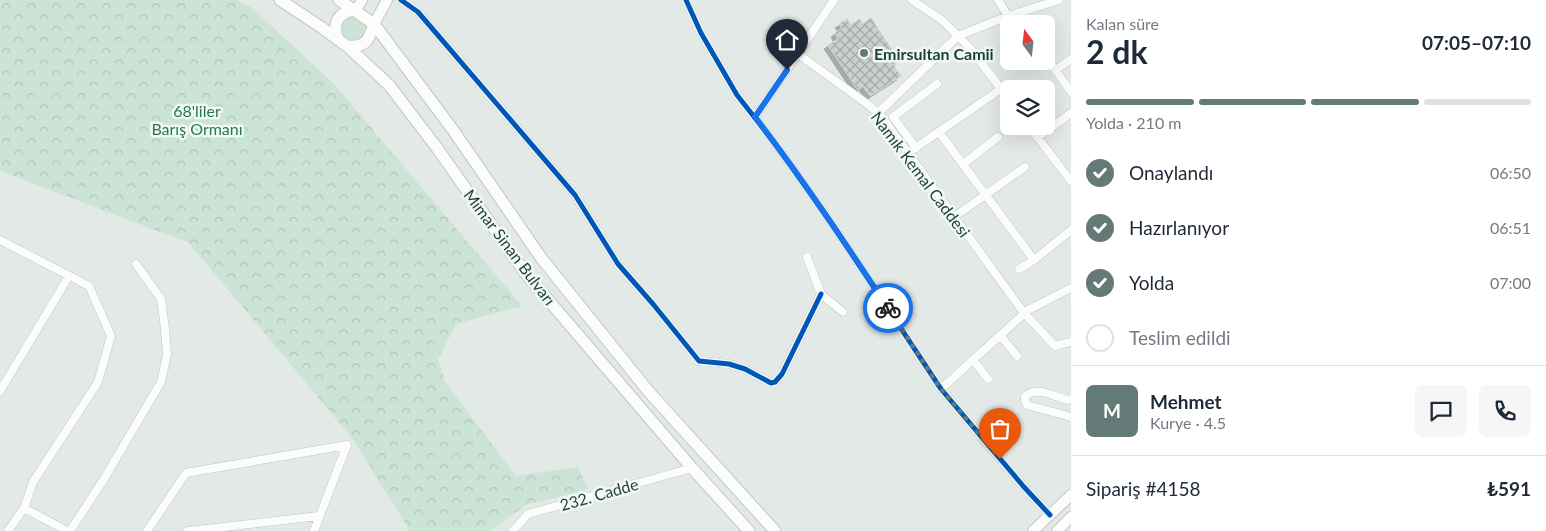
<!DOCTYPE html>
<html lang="tr">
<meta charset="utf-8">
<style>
:root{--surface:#fff;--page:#f6f6f7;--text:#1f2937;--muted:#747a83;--line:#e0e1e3;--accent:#647a76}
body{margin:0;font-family:Lato,sans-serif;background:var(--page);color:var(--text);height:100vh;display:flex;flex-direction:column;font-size:19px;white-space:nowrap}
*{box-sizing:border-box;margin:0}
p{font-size:16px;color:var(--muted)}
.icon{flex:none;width:28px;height:28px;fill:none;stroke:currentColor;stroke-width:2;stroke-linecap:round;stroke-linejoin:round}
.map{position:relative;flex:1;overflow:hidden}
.sheet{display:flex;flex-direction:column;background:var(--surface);width:475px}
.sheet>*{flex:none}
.needle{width:32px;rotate:345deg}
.controls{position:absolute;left:1000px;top:15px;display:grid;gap:10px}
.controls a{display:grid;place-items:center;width:55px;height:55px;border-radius:8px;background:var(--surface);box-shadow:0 5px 20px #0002;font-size:25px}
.pin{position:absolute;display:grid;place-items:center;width:42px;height:42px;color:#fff;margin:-51px -21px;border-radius:50% 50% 50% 0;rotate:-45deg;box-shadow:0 0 5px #0007}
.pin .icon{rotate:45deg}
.courier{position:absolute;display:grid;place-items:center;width:50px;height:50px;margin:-25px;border:4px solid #1a73e8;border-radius:50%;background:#fff;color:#222;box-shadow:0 1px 6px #0007}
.overview em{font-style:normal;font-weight:700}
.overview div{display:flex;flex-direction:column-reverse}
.overview{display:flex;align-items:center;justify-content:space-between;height:85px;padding:0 15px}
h1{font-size:32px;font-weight:700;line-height:38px}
.bar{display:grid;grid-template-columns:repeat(4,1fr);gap:8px 5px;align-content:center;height:60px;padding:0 15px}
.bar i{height:6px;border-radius:4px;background:var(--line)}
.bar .active{background:var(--accent)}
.bar p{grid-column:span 4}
.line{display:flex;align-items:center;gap:12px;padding:0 15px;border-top:1px solid var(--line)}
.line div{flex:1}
.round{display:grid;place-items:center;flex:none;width:52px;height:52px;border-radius:8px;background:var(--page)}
ol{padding:0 15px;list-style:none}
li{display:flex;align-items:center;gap:15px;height:55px}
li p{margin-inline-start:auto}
li .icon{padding:5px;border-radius:50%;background:var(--accent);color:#fff;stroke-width:4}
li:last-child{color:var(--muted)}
li i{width:28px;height:28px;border:2px solid var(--line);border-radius:50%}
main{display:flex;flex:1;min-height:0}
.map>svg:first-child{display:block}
.green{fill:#cbe4d5}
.park{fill:url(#park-crowns)}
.building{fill:url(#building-cross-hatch);stroke:#cbd2d0;filter:url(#shadow)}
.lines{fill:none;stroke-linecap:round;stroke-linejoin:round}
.minor-casing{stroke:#c0c6c4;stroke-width:9}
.tertiary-casing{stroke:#c0c6c4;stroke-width:12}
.secondary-casing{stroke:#bfc7c5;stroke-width:13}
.minor{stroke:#fbfcfb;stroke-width:8}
.tertiary{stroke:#fbfcfb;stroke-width:10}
.secondary{stroke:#fbfcfb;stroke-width:11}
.cycleway-casing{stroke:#f1f9f6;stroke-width:8}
.cycleway{stroke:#0057b8;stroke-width:5}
.done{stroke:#647a76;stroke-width:5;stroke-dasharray:0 9}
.route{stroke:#1a73e8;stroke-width:6}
.poi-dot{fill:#647a76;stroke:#f1f9f6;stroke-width:2}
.labels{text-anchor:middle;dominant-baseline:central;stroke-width:5;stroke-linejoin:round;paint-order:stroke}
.poi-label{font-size:16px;font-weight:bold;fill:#1f3e39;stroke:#f1f9f6;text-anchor:start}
.park-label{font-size:16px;fill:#27784f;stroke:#f1f9f6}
.street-label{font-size:16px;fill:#1f3e39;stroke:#f1f9f6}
</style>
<main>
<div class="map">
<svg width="1071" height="531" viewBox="0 0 1071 531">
<defs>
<pattern id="park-crowns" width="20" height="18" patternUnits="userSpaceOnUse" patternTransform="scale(1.25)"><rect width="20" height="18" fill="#cbe4d5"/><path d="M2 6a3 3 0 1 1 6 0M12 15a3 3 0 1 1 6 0" fill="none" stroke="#aec5b8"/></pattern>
<pattern id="building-cross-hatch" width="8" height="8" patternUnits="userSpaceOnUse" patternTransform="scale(1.25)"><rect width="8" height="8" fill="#cad0ce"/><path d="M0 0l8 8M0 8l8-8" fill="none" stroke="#a3aaa8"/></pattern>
<filter id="shadow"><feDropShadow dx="-4" dy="4" stdDeviation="0" flood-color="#0004"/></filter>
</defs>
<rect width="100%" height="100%" fill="#e3e9e7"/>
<path class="green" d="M342 29a12 12 0 1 1 24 0a12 12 0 1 1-24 0Z"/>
<path class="park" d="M0 0H237L251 7 334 84 522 306 456 324 438 359 445 382 516 476 578 467 588 489 526 505 490 531H410L353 439 189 243 0 171Z"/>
<path class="building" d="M871 18 899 61 893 65 901 76 870 96 863 86 858 90 828 45 838 39 835 33 842 28 839 24 847 19 851 25 859 19 863 24Z"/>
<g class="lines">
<g class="minor-casing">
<path id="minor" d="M401 0 418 12 575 195 618 264 653 304 699 361 729 364 745 369 771 383 775 382 782 374 821 294
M686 0 701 33 737 95 780 150 834 227 941 389 1024 487 1050 515
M912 0 943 21 970 48 1009 99
M998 0 1008 16
M1015 14 1022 24
M798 54 870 106 882 117 1024 313 1055 346 1071 342
M1046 57 1071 92
M1056 70 1071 59
M878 113 958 36 1008 16 1059 0
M755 117 834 0
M1029 126 1071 181
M939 132 1034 260
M1038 137 1071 113
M916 148 893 117 937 84
M908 153 1001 89
M963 164 998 137
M954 217 1025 167
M0 240 89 286 111 336 98 382 33 482 24 508 8 531
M807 257 821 294 843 312
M1019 269 1034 260 1071 230
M1000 335 1017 356
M973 360 988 379
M941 389 1028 310 1071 288
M0 391 69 276
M1071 399 1067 400C1054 396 1037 386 1025 396V400L1027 405 1071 417
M24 508 67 531
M70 531 104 479 161 382 167 355 165 329 161 299 136 264
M147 531 186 473 347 445 314 531
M188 531 319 516
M513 531 528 514 692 468"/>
</g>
<g class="tertiary-casing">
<path id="tertiary" d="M356 10 362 0
M374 24 387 0
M1033 531 1071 495
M1057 531 1071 517"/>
</g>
<g class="secondary-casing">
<path id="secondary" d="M280 0 321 27 347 46 389 85 437 148 526 274 692 468 749 531
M339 0 374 24 453 130 542 259 649 392 775 531
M338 40C332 24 337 12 356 10
M347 46C366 48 369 40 374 24"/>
</g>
<use href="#minor" class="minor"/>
<use href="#tertiary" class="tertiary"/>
<use href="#secondary" class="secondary"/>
<g class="cycleway-casing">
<path id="cycleway" d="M401 0 418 12 575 195 618 264 653 304 699 361 729 364 745 369 771 383 775 382 782 374 821 294
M686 0 701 33 737 95 780 150 834 227 941 389 1024 487 1050 515"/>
</g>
<use href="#cycleway" class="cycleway"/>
</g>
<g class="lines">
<path class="done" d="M888 308 941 389 1000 459"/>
<path class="route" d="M787 70 755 117C802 178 845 243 888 308"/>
</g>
<circle class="poi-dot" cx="864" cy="53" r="5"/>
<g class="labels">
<g class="poi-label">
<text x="874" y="53">Emirsultan Camii</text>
</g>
<g class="park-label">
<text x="197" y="110">68'liler<tspan x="197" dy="18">Barış Ormanı</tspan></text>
</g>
<g class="street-label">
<text transform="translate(921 174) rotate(53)">Namık Kemal Caddesi</text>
<text transform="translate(510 247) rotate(53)">Mimar Sinan Bulvarı</text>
<text transform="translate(599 494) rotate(-16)">232. Cadde</text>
</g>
</g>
</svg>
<div class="controls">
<a><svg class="needle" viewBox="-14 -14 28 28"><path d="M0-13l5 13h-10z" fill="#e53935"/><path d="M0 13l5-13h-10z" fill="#747a83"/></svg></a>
<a><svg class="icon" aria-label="layers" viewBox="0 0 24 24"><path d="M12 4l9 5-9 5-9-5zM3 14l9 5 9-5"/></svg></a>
</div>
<div class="pin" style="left:1000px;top:459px;background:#ea580c"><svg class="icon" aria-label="bag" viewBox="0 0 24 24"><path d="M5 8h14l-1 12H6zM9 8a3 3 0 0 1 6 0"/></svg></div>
<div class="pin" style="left:787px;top:70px;background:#1f2937"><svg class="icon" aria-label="home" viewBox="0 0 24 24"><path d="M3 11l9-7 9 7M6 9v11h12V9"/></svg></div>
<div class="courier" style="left:888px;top:308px"><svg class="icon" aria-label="bike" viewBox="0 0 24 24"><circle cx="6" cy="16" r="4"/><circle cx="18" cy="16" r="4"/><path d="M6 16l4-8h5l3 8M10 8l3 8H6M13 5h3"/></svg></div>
</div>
<section class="sheet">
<div class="overview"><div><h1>2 dk</h1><p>Kalan süre</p></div><em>07:05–07:10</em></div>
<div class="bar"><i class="active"></i><i class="active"></i><i class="active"></i><i></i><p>Yolda · 210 m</p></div>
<ol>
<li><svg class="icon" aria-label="check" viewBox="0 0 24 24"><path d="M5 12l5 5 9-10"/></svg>Onaylandı<p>06:50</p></li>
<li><svg class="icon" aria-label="check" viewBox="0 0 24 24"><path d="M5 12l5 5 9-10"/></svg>Hazırlanıyor<p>06:51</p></li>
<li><svg class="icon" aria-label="check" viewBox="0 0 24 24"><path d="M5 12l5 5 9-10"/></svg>Yolda<p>07:00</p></li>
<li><i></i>Teslim edildi</li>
</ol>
<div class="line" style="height:90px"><b class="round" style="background:var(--accent);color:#fff">M</b><div><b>Mehmet</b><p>Kurye · 4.5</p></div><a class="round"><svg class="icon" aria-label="chat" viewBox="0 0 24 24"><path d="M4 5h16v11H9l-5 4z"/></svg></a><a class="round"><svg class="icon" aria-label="phone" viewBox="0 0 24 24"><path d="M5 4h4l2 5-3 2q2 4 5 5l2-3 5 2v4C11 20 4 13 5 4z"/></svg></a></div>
<div class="line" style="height:65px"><div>Sipariş #4158</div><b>₺591</b></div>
</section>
</main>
